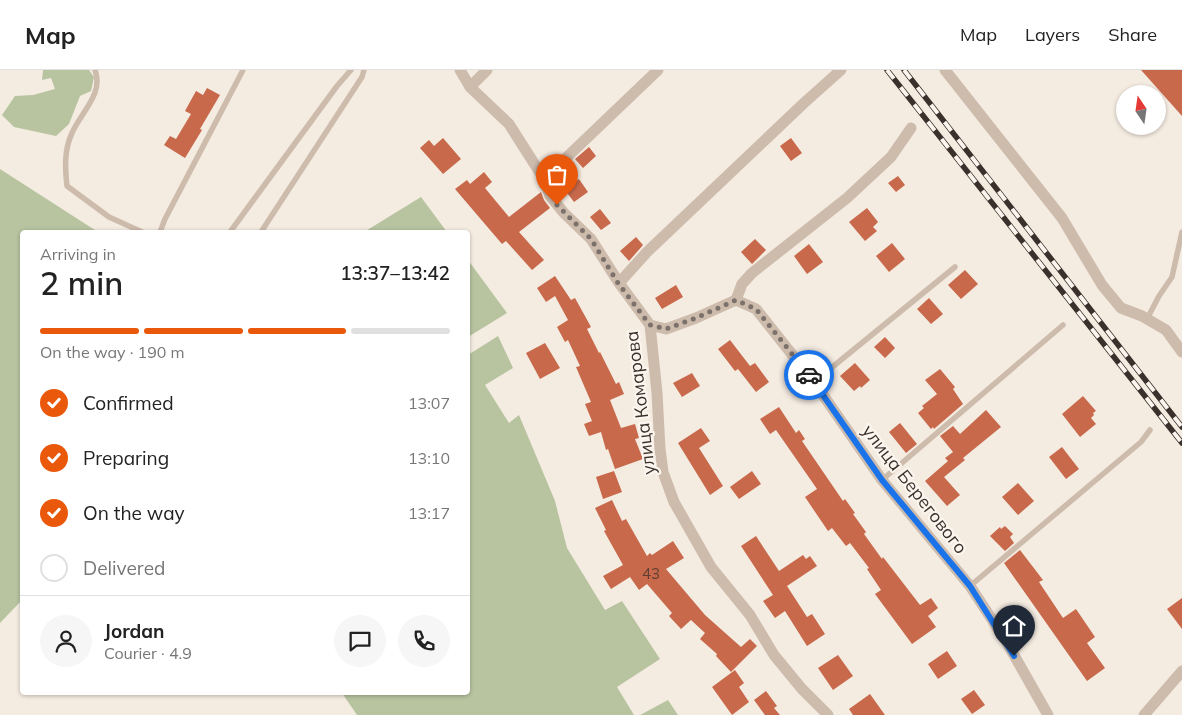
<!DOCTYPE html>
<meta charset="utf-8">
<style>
:root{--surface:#fff;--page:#f6f6f6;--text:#222;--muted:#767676;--line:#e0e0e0;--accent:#ea580c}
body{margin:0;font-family:Mulish,sans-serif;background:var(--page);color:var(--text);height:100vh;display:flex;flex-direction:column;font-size:19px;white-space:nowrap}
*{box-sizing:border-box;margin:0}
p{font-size:16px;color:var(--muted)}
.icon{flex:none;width:28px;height:28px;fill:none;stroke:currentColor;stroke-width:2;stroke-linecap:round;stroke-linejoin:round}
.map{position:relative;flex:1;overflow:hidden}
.sheet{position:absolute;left:20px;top:160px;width:450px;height:465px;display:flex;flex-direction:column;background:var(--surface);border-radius:5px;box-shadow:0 1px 4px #0004}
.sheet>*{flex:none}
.needle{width:32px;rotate:347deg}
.tools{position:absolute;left:1116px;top:15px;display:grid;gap:10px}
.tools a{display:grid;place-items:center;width:50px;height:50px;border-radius:50%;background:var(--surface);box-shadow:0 1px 4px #0004;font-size:25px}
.pin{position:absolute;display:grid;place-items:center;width:42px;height:42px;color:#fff;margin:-51px -21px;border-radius:50% 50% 50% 0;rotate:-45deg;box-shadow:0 0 5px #0007}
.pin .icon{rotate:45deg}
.courier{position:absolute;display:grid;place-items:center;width:50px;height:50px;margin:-25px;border:4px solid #1a73e8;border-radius:50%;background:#fff;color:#222;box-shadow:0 1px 6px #0007}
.overview em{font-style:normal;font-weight:600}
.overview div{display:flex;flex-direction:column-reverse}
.overview{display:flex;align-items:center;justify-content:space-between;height:85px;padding:0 20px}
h1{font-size:32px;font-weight:600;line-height:38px}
.bar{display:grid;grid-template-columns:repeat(4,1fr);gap:8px 5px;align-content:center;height:60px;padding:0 20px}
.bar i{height:6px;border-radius:4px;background:var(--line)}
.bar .current{background:var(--accent)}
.bar p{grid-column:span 4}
.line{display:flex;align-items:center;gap:12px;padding:0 20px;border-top:1px solid var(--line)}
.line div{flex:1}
.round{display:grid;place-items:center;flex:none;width:52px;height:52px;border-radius:26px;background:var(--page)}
ol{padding:0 20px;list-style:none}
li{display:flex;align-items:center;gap:15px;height:55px}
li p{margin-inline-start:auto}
li .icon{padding:5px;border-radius:50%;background:var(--accent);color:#fff;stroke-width:4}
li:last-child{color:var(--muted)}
li i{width:28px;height:28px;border:2px solid var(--line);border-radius:50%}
header{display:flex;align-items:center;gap:30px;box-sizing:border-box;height:70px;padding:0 25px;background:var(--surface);border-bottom:1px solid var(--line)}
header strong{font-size:24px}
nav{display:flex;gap:28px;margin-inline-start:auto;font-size:18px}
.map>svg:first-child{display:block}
.green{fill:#b8c4a0}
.building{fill:#c8694b}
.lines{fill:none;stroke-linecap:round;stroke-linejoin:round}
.lane{stroke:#cdbbac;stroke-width:5.5}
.street{stroke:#cdbbac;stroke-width:11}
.rail-casing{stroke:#3b302b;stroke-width:5.5}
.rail{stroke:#fbf5ee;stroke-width:4;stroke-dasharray:11;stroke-linecap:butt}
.done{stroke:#7c716b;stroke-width:5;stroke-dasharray:0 9}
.route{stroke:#1a73e8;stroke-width:6}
.labels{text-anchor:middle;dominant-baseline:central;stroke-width:4.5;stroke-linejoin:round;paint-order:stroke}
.number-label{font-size:15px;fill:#5e3e33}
.street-label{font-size:18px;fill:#3b302b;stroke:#fbf5ee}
</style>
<header>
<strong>Map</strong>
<nav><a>Map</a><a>Layers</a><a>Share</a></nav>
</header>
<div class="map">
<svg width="1182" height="645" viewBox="0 0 1182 645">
<rect width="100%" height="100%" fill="#f4ebe1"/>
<path class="green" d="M43 0H89L94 7 91 21 80 26 69 54 56 66 14 57 2 45 15 26 33 25 55 19 51 8 42 10Z
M0 99 98 162H22V530L0 553Z
M421 127 447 162H364Z
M468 190 507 243 468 267Z
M498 266 513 298 485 315 509 353 519 345 555 431 567 478 605 540 622 531 660 589 617 617 634 645H357L342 623 468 622V285Z
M668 630 678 645H640Z"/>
<path class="building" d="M1141 0H1182V46Z
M207 18 220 25 200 59 202 60 185 88 164 75 170 66 176 69 191 44 185 41 196 21 203 25Z
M443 68 461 89 443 104 420 78 429 70 434 76Z
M791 68 802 83 791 91 780 76Z
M589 77 596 86 583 98 575 89Z
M484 102 492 112 485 118 509 147 541 122 544 130 550 138 519 162 544 190 532 200 506 171 502 174 455 119 467 110 470 114Z
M898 106 905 115 896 122 888 113Z
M579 109 588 122 574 132 565 120Z
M867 138 878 152 873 157 877 161 865 171 849 152Z
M600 139 611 153 601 160 590 147Z
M636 167 643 175 629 191 620 181Z
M755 169 766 180 752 194 741 182Z
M892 173 905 189 889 202 876 186Z
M809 174 823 192 807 204 794 186Z
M965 200 978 214 961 229 948 215Z
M555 206 571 230 575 228 591 257 587 259 599 283 600 282 616 314 619 312 624 324 610 330 621 358 635 354 639 368 635 369 643 389 615 399 608 379 606 380 601 362 589 366 584 354 592 351 585 334 591 332 576 297 580 296 568 270 565 272 557 257 568 250 555 226 546 232 537 218Z
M676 215 683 227 662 239 655 228Z
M929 228 943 244 931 254 917 239Z
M885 267 895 278 885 288 874 277Z
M730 270 750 296 755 293 769 312 756 322 738 299 735 301 718 279Z
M545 273 560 298 540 309 526 283Z
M855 293 870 310 861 318 860 316 854 321 840 306Z
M940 299 955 317 953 319 963 334 934 359 933 357 931 359 918 343 924 338 922 336 937 324 925 310Z
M692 303 700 316 682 327 673 313Z
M1083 326 1096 341 1093 343 1094 345 1091 348 1096 354 1080 367 1062 344Z
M779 337 796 363 799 360 805 369 802 371 843 431 845 429 855 443 853 444 866 462 864 464 882 489 883 487 920 535 931 528 938 538 928 546 936 557 912 574 875 524 881 520 867 499 869 498 850 473 846 476 832 458 828 461 805 427 817 419 776 360 770 364 760 349Z
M986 340 1001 357 963 388 965 390 944 407 960 425 947 436 925 411 948 391 945 388 953 382 940 366 953 356 960 364Z
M900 353 917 374 906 383 889 362Z
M701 358 710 371 699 378 723 416 710 425 678 373Z
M1062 377 1079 399 1066 409 1049 387Z
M614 401 622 422 603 429 596 407Z
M752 401 761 414 739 429 730 417Z
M1018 413 1034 431 1018 445 1002 427Z
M612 430 622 451 626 449 647 486 650 483 652 485 673 471 684 488 666 499 705 545 741 577 750 569 757 576 731 602 716 586 717 584 700 569 705 563 691 550 681 559 669 546 672 543 647 514 639 520 630 507 611 519 603 506 623 495 604 461 606 460 595 438Z
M1005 456 1013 464 1010 467 1014 473 1005 481 990 466 1000 457 1001 459Z
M756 466 779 501 803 485 806 489 810 486 817 496 787 516 807 547 812 544 825 564 807 576 785 541 775 548 763 531 773 525 741 476Z
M1020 480 1043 510 1039 512 1063 548 1076 539 1095 567 1087 573 1105 598 1087 611 1004 493Z
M1182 528V559L1167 539Z
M947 581 957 596 938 609 928 594Z
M838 585 853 606 833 620 818 598Z
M735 600 744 613 739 617 749 632 732 645 712 617Z
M974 620 985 635 972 644 961 629Z
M766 621 777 636 774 638 780 645H765L754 630Z
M870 624 885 645H853L849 639Z"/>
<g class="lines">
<path class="lane" d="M95 0C104 24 81 42 72 63 64 80 65 98 67 116L109 147 142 162
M160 162 165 149 243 0
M230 162 337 16 351 0
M261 162 362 7 364 0
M1147 249 1159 226 1172 207 1182 162
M814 312 955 197
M882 410 1063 255
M970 516 1141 372 1150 360"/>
<path class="street" d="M460 0 470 17 509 54 544 109 550 126 564 143 591 169 619 213 650 255 657 323 660 379 663 402 674 432 711 497 750 545 774 585 802 619 828 645
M945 0 1062 148 1102 215 1121 238 1142 246 1166 260 1182 282
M470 17 487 0
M544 109 658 0
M619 213 647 182 804 33 841 0
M736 230 756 239 814 312 882 410 970 516 1006 571 1048 645
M650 255 666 259 696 248 736 230 742 214 752 203 847 128 891 87 911 58
M1144 645 1182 601"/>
<g class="rail-casing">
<path id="rail" d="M887 0 1182 373
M904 0 1182 357"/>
</g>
<use href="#rail" class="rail"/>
</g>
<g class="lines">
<path class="done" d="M557 135 591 169 618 213 650 255 666 259 696 248 736 230 756 239 809 305"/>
<path class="route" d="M809 305 882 410 970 516 1014 586"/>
</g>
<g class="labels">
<g class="number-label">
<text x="651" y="503">43</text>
</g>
<g class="street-label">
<text transform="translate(640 333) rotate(-97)">улица Комарова</text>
<text transform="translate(915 419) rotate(52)">улица Берегового</text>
</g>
</g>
</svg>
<div class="tools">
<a><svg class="needle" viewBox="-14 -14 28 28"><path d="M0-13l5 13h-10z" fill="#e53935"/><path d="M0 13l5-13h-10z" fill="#767676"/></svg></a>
</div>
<div class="pin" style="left:557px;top:135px;background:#ea580c"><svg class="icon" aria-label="bag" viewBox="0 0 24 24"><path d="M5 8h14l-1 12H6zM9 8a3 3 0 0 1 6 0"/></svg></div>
<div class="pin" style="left:1014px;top:586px;background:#1f2937"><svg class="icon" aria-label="home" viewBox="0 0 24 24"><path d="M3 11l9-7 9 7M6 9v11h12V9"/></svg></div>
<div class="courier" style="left:809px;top:305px"><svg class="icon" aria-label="car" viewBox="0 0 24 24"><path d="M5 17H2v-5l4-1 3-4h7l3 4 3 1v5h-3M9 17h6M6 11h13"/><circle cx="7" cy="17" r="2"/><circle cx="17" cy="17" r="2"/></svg></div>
<section class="sheet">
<div class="overview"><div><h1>2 min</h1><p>Arriving in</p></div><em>13:37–13:42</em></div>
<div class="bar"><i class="current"></i><i class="current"></i><i class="current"></i><i></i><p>On the way · 190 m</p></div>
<ol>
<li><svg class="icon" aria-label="check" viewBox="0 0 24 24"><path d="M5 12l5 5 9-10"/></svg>Confirmed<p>13:07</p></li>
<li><svg class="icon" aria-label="check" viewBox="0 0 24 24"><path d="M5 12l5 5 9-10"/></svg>Preparing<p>13:10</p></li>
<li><svg class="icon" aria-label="check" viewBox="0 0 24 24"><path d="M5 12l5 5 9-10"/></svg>On the way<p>13:17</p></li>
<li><i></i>Delivered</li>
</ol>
<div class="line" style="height:90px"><a class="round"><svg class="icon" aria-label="person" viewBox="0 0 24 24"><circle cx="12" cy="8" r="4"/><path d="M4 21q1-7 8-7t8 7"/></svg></a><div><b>Jordan</b><p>Courier · 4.9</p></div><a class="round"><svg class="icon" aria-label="chat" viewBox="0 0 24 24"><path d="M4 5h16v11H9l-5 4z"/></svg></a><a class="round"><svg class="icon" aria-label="phone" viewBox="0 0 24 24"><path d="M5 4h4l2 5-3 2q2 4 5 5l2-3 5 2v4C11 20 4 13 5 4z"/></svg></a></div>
</section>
</div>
